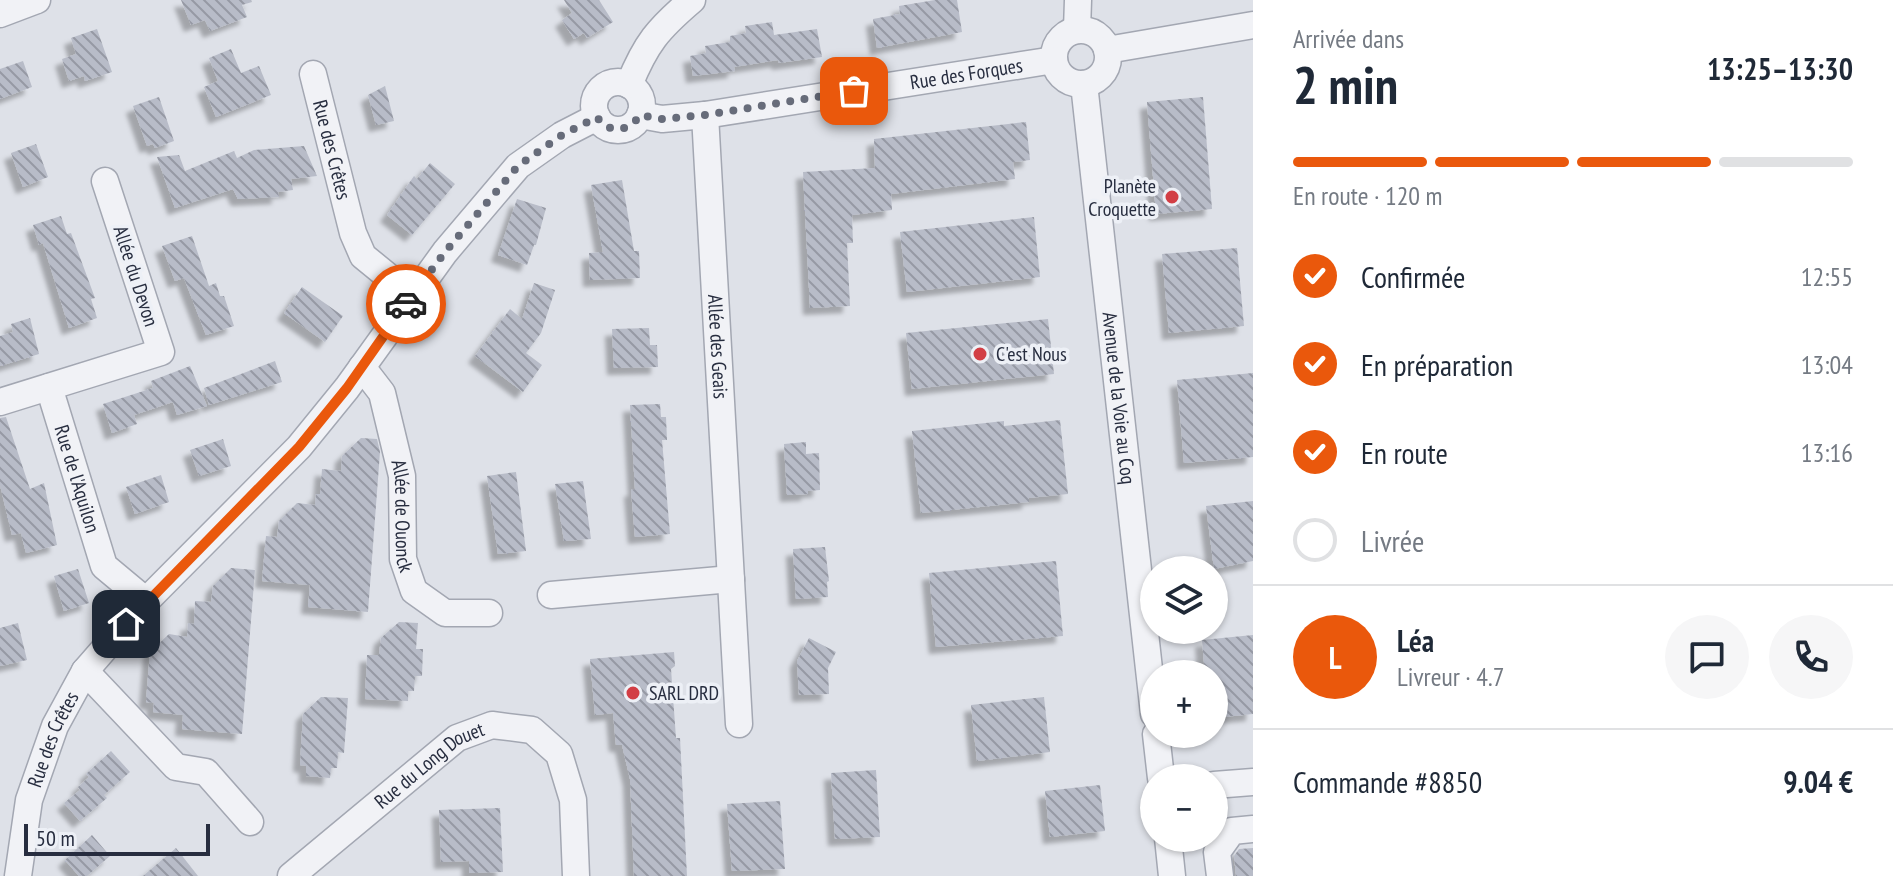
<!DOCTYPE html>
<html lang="fr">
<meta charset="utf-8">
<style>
:root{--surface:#fff;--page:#f6f6f7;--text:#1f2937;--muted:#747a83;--line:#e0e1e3;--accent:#ea580c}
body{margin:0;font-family:"PT Sans Narrow",sans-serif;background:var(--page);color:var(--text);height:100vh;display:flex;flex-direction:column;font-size:30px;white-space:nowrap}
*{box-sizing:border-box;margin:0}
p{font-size:26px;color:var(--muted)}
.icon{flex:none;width:44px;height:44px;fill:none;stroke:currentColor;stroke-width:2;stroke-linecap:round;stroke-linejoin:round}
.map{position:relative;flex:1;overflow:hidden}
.drawer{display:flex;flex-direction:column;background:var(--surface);width:640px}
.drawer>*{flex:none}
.fabs{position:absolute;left:1140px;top:556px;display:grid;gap:16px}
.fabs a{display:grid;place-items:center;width:88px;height:88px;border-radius:50%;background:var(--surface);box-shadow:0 2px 6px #0004;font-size:40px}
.scale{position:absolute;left:24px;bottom:20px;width:186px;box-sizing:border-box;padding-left:8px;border:4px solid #272d3f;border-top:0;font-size:22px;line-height:28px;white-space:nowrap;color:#272d3f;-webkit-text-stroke:6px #edf0f6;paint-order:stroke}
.pin{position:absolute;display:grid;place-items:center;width:68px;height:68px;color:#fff;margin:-34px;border-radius:16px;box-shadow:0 4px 12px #0006}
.courier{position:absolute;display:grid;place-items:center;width:80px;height:80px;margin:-40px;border:6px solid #ea580c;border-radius:50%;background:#fff;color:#222;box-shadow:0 2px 10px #0007}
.headline em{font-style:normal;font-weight:700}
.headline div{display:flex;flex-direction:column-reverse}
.headline{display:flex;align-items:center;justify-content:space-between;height:136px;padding:0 40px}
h1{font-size:52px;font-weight:700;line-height:60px}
.bar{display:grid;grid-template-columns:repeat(4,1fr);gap:12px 8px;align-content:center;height:96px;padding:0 40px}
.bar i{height:10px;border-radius:6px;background:var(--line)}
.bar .current{background:var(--accent)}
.bar p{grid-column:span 4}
.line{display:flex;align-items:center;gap:20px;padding:0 40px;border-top:2px solid var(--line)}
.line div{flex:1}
.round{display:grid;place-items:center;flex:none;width:84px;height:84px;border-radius:42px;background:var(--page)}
ol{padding:0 40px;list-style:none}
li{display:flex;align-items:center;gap:24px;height:88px}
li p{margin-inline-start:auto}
li .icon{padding:8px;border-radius:50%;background:var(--accent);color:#fff;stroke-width:4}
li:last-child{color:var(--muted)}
li i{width:44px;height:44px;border:4px solid var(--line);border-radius:50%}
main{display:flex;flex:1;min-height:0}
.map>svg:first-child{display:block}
.building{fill:url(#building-back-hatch);filter:url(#shadow)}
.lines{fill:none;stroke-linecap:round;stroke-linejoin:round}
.minor-casing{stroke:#a3a7b2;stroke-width:29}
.minor{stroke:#f1f2f6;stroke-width:26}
.done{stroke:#676c7a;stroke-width:8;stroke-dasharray:0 14.4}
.route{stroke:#ea580c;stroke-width:10}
.poi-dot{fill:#d23e45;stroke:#edf0f6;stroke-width:3}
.labels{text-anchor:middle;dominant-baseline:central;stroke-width:7;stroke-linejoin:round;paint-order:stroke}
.street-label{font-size:20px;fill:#272d3f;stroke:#edf0f6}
.poi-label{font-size:20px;fill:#272d3f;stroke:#edf0f6;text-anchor:start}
</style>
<main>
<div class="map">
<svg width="1253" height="876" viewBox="0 0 1253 876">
<defs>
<pattern id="building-back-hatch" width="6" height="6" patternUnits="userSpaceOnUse" patternTransform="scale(2)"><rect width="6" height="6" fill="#b8bcc8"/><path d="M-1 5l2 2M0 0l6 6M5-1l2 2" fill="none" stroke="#9699a4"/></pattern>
<filter id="shadow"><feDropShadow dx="-7" dy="7" stdDeviation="2" flood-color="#0004"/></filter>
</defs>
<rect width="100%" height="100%" fill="#dee1e8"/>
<path class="building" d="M181 0H251L252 2 242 5 247 17 210 31 205 20 191 25Z
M564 0H599L613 22 587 38 584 33 574 39 562 20 572 13Z
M935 0H957L962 32 877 48 873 19 900 14 899 6Z
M772 22 774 35 817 29 822 57 779 63 778 60 734 67 735 71 693 76 690 56 706 53 705 46 730 42V36L746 33 745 26Z
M97 29 112 72 85 81 84 76 69 81 62 59 76 54 71 38Z
M231 49 241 73 259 66 271 95 216 117 204 87 218 81 209 58Z
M23 61 32 87 0 99V69Z
M385 86 394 121 376 125 368 95Z
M159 97 174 141 155 148 153 144 147 146 133 106Z
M1203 97 1212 209 1156 214 1147 102Z
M1026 122 1030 160 1013 162 1015 179 891 194 892 210 852 215 853 243H847L850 306 810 308 803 172 875 168 874 139Z
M36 144 48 177 23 187 11 153Z
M304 146 317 176 291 179 293 190 278 192 279 197 238 199 233 189 175 208 157 157 179 155 185 171 234 151 237 158 254 150Z
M430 163 455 184 412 235 387 215 414 176 417 179Z
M622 180 634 251H639L640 278 590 280 589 253 603 252 591 185Z
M517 199 546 208 536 245H534L527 265 498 255Z
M61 216 67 234 71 233 95 298 91 299 97 318 69 328 43 243 39 245 33 225Z
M1034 217 1040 277 907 292 900 232Z
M192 236 209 286 216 283 220 296H224L234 326 206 335 184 278 175 281 162 246Z
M1237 248 1244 326 1169 333 1162 254Z
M534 283 555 290 541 333 526 353 542 365 523 392 475 356 510 309 522 319Z
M302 287 343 316 325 342 284 313Z
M30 318 39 354 0 366V336L13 332 11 324Z
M1048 319 1054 374 912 389 906 333Z
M649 328 650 345H657L658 367 614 368 612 329Z
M275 361 282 382 209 405 204 388Z
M190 366 207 406 177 415 173 402 134 415 137 424 112 433 103 404 153 388 151 381Z
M1253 373V457L1184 463 1177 380Z
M660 404 661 417H666L667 440H662L670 534 635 537 631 490 635 489 630 405Z
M6 417 30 489 44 483 57 545 26 553 21 533 12 535 0 485V418Z
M1060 420 1068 494 1029 498V502L921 513 912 431 1004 421V426Z
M361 438 377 439 380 452 368 612 308 607 310 585 262 581 266 536 277 537 279 521 297 503 315 505 316 494H320L322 469 341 471 342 456Z
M223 439 231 466 199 476 190 450Z
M806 442V454L819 453 820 490 808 491V494L787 495 784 444Z
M516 472 526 551 498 554 487 476Z
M161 475 169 502 135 514 126 487Z
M583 481 591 539 564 541 555 484Z
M1253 501V561L1214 569 1206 506Z
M825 547 829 581 827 582 828 597 796 599 793 549Z
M1056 561 1063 636 936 647 929 573Z
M231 568 255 570 242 734 182 729 183 715 153 712 154 703 146 702 150 652 169 634 187 637 188 623 194 624 195 601 211 602 213 586Z
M78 569 89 603 64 611 54 576Z
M399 622 418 623 416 649H423L422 676H415L414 691H408V701L365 699 367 655H379L381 638Z
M18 623 27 660 0 666V628Z
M1253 635V714L1214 718V674H1205L1202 640Z
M809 638 836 652 828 668 829 694 799 695 797 661Z
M674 652 675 666 671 669 676 738H680L687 876H634L630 779 622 745H616L613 713 595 715 590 659Z
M321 697 348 698 344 753 338 752 337 768H331L330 778 306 776V766L300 765 303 714Z
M1044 697 1050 752 977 761 971 705Z
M111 751 130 772 104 795 107 798 80 821 64 803 80 790 78 787 89 777 86 774Z
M876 770 880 837 835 839 831 773Z
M1100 785 1105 831 1050 837 1045 791Z
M780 801 785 869 732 871 727 804Z
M500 808 503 872 469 873V861L441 862 439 810Z
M92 835 110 856 87 876H79L65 860Z
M176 848 198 876H143Z
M1253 848V876H1236L1234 856 1239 849Z"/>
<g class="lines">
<g class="minor-casing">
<g id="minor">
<path d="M0 14 37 0"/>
<path d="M1077 30 1078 0"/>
<circle cx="1081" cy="57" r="27"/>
<path d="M1107 50 1253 25"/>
<path id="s1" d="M313 74 353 233 363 256 412 296"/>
<circle cx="618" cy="106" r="24"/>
<path id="s2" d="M1084 84 1154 714"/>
<path d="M629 85C646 43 658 29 692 0"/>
<path id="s3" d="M640 115 662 119 705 115 1054 60"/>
<path id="s4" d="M705 115 739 724"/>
<path id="s5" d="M362 367 382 393 402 476 403 559 414 591 445 613H489"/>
<path id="s6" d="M49 387 104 566 146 601"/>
<path d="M0 402 161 352 105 181"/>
<path d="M551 595 731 579"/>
<path d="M85 671 176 767 206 772 250 822"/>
<path d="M1156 734 1161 778"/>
<path d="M1214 785 1253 782"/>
<path d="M1168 838 1172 876"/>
<path id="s7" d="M18 876 29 800 55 726 85 671 146 601 299 447 347 388 445 252 518 166 562 135 597 117"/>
<path id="s8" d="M291 876 457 738 492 725 532 730 559 754 573 800 576 876"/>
<path d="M1220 876 1217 852 1232 831 1253 829"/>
</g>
</g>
<use href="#minor" class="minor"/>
</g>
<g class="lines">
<path class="done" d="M406 304 445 252 518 166 562 135 597 117C609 134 628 133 640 115L662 119 705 115 854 91"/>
<path class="route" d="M126 624 299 447 347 388 406 304"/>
</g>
<g class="poi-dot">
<circle cx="1172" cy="197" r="8"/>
<circle cx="980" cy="354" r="8"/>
<circle cx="633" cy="693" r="8"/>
</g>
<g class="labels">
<g class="street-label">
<text stroke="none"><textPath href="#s3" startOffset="330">Rue des Forques</textPath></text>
<text stroke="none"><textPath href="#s1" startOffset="78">Rue des Crêtes</textPath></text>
<text transform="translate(136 276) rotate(72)">Allée du Devon</text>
<text stroke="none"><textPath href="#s4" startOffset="232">Allée des Geais</textPath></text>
<text stroke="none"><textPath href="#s2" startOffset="316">Avenue de la Voie au Coq</textPath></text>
<text stroke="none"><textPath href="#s6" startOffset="96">Rue de l'Aquilon</textPath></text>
<text stroke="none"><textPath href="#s5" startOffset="158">Allée de Ouonck</textPath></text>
<text stroke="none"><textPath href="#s7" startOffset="142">Rue des Crêtes</textPath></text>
<text stroke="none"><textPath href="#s8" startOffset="178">Rue du Long Douet</textPath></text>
</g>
<g class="poi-label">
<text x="1156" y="186" text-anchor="end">Planète<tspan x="1156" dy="23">Croquette</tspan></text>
<text x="996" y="354">C'est Nous</text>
<text x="649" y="693">SARL DRD</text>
</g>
</g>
</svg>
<div class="fabs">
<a><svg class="icon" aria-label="layers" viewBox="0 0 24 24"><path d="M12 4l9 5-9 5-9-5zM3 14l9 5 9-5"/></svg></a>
<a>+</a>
<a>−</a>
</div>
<div class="scale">50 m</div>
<div class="pin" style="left:854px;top:91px;background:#ea580c"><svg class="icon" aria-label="bag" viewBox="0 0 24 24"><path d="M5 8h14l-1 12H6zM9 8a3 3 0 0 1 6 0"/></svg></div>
<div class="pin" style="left:126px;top:624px;background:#1f2937"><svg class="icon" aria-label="home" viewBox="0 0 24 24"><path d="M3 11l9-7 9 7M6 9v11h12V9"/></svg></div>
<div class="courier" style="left:406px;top:304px"><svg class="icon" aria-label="car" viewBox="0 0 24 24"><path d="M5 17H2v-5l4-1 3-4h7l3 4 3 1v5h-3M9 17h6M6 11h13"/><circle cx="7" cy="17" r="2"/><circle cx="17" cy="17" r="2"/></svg></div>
</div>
<section class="drawer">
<div class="headline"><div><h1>2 min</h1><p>Arrivée dans</p></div><em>13:25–13:30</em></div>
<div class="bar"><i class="current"></i><i class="current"></i><i class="current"></i><i></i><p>En route · 120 m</p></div>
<ol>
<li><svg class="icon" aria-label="check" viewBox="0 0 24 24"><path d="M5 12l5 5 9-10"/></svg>Confirmée<p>12:55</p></li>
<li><svg class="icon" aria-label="check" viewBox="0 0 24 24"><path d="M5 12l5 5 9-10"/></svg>En préparation<p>13:04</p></li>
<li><svg class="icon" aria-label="check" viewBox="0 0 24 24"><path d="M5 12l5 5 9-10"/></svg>En route<p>13:16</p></li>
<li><i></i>Livrée</li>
</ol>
<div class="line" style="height:144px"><b class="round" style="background:var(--accent);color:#fff">L</b><div><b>Léa</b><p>Livreur · 4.7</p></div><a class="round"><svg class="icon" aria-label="chat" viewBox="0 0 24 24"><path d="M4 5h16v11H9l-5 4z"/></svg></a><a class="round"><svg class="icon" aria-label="phone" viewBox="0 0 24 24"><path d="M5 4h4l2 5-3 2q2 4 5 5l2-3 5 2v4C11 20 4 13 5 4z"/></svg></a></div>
<div class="line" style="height:104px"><div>Commande #8850</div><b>9.04 €</b></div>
</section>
</main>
